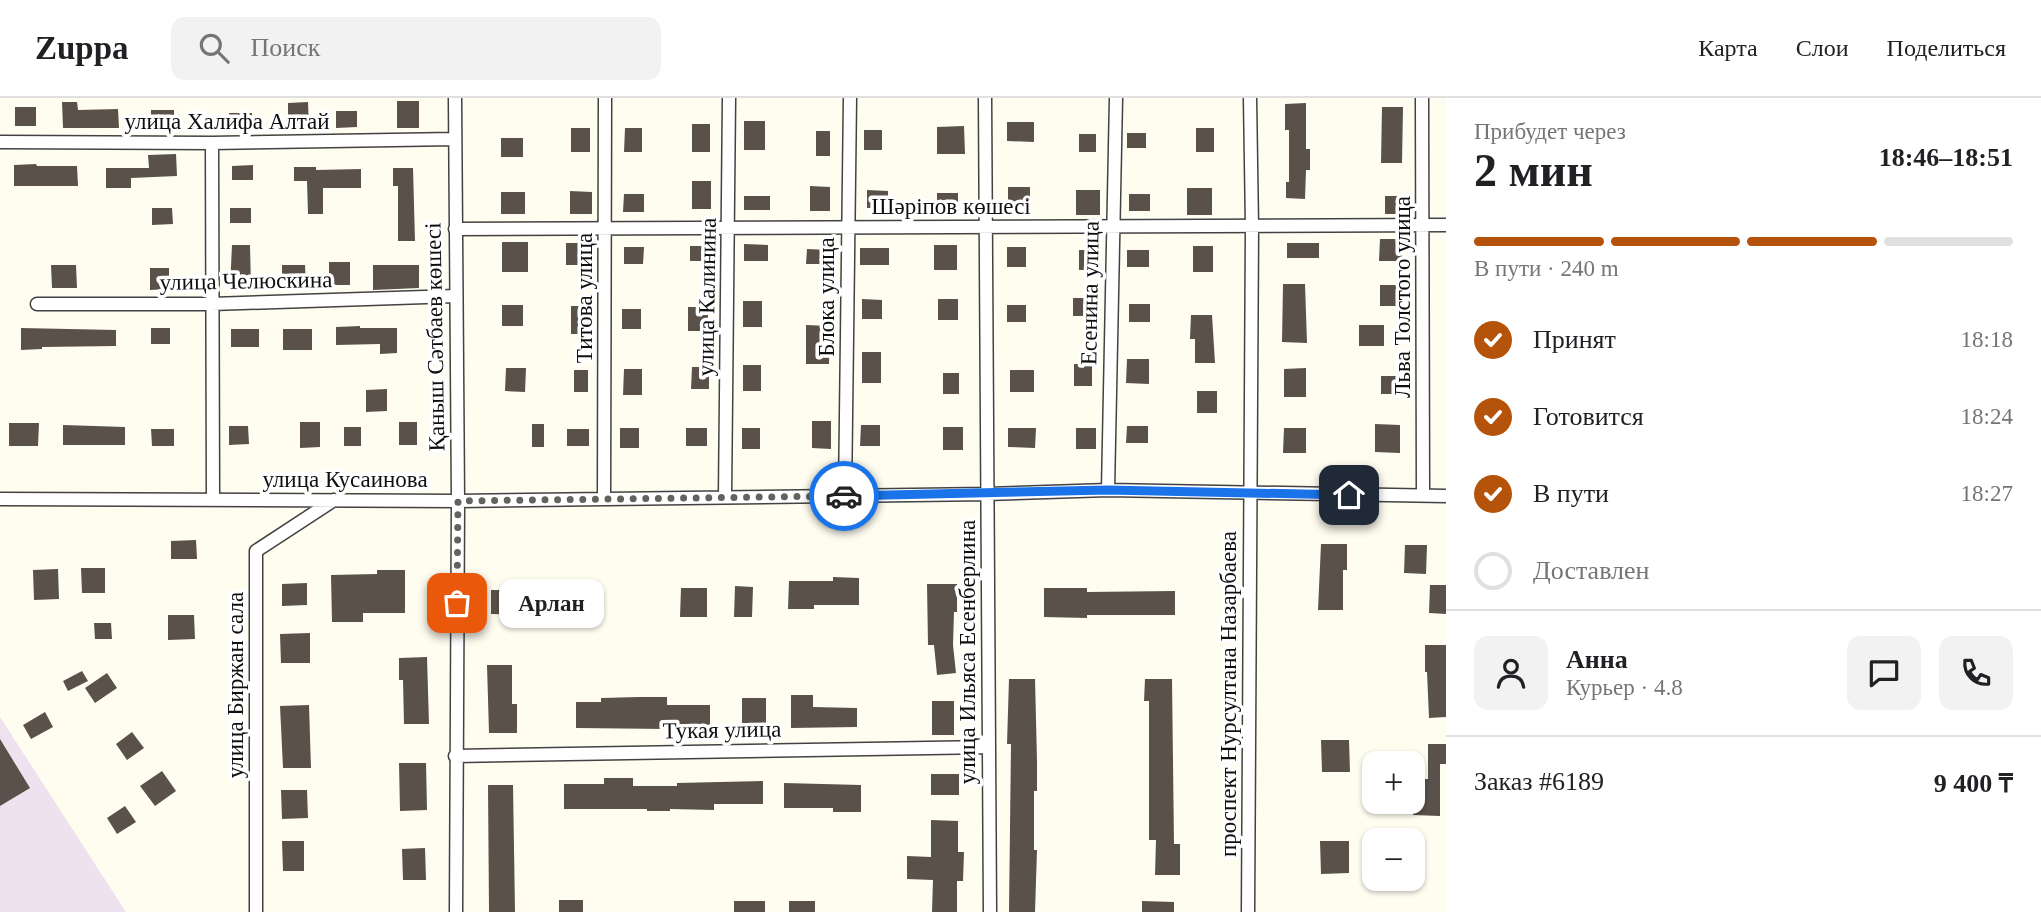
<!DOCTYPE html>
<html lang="ru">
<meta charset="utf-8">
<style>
:root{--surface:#fff;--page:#f2f2f2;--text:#202124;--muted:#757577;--line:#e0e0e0;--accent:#b45309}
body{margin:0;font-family:"Times New Roman",serif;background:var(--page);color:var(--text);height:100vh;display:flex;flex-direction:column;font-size:26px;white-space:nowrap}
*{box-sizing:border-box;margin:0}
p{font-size:23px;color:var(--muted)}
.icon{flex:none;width:38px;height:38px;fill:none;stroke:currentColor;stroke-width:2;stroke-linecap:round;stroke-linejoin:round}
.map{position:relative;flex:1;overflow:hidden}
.details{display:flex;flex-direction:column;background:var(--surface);width:595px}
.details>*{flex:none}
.controls{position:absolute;left:1362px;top:653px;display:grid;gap:14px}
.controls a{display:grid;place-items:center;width:63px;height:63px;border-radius:14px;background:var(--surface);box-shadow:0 2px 5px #0004;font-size:35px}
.pin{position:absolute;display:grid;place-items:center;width:60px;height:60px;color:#fff;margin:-30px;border-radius:14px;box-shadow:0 4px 10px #0006}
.courier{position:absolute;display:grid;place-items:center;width:70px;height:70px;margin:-35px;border:5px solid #1a73e8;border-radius:50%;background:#fff;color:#222;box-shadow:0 2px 9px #0007}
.bubble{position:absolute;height:49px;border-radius:14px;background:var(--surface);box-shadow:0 2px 5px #0004;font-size:23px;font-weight:600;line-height:49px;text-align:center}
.headline em{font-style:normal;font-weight:600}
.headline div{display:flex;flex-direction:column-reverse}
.headline{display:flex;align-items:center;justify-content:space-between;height:119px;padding:0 28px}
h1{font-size:46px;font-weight:600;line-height:52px}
.bar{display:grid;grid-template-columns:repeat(4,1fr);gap:10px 7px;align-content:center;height:84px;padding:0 28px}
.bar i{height:9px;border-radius:5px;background:var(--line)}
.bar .active{background:var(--accent)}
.bar p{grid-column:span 4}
.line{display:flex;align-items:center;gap:18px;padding:0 28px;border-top:2px solid var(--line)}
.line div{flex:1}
.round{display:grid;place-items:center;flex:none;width:74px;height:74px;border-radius:14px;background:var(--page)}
ol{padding:0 28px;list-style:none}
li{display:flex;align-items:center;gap:21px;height:77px}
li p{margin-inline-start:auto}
li .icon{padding:7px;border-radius:50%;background:var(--accent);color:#fff;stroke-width:4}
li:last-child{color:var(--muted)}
li i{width:38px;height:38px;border:4px solid var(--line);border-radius:50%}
header{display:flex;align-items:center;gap:42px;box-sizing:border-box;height:98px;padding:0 35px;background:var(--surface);border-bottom:2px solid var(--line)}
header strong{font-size:33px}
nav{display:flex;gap:38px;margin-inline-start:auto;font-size:24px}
.search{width:490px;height:63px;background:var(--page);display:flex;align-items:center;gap:18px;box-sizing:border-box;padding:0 24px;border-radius:14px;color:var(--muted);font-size:26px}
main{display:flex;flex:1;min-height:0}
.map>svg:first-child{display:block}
.industrial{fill:#eee2ee}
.building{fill:#59514a}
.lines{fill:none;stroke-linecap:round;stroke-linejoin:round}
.minor-casing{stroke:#424242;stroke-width:15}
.minor{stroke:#fff;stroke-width:12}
.done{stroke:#63625e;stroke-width:7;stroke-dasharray:0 12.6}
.route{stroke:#1a73e8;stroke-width:9}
.labels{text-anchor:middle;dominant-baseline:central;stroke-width:7;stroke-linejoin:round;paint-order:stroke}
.street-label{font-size:23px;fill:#0f0f0f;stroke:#fff}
</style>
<header>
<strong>Zuppa</strong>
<div class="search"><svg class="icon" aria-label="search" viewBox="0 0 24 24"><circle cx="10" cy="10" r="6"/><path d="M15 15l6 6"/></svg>Поиск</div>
<nav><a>Карта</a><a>Слои</a><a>Поделиться</a></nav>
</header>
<main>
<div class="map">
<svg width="1446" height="814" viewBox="0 0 1446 814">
<rect width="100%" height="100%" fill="#fffdf0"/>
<path class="industrial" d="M0 619 126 814H0Z"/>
<path class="building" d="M397 3H419V30H397Z
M62 4H77L78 12 118 11 119 30H63Z
M308 4 309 31H288V5Z
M1306 5V51H1310V72H1306L1305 101 1286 100V84H1289V32H1285V6Z
M15 9H36V28H15Z
M1382 9H1403L1402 65H1381Z
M151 12H174V30L151 31Z
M336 13H357V29L336 30Z
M229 15H252V29H230Z
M744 23H765V52H744Z
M1007 24H1034V44L1007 43Z
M692 26H710V54H692Z
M964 28 965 56H937V29Z
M571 30H590V54H571Z
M625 30H642V54H624Z
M1196 30H1214V54H1196Z
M864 32H882V52H864Z
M816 33H830V58H816Z
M1127 35H1146V50H1127Z
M1079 36H1096V54H1079Z
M501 40H523V59H501Z
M176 56 177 78 131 80V90H106V70H149L148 57Z
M36 66 37 68H77L78 88H14V67Z
M253 67V82H232V68Z
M294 69H316V72L361 71V90H323V116H308L307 83H294Z
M393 70H413L415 143H398V88H393Z
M692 83H711V111H692Z
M810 88 830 89V113H810Z
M1008 89H1030V116H1008Z
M1187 90H1212V117H1187Z
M867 92 888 93V110H867Z
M1076 92H1100V117H1076Z
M570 93 592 94V116H570Z
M501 94H525V116H501Z
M937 95H958V117H937Z
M624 96H644V114H623Z
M1129 96H1150V113H1129Z
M744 98H770V112H744Z
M1385 98H1402V116H1385Z
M152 110H172L173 126 152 127Z
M230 110H251V125H230Z
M1380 141H1402V163H1379Z
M502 144H528V174H502Z
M566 145H591V167H566Z
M1287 145H1319V160H1287Z
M744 146 768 147V163H744Z
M232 147H250L251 190H230Z
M934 147H957V172H934Z
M690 148H708V163H690Z
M1193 148H1213V174H1193Z
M624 149H644L643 166H624Z
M1007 149H1026V169H1007Z
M860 150H889V167H860Z
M807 151 828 152V166H806Z
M1079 152H1095V172H1079Z
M1127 152H1149V169H1127Z
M329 164H350V187H329Z
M51 167H76L77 190H52Z
M282 167H305L306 190H282Z
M373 167H419V190L373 192Z
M150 170H169V191L150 192Z
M1283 186H1305L1307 245 1282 244Z
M1380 187H1404V208H1380Z
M1073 200H1097V218H1073Z
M862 201 882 202V221H862Z
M938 201H958V222H938Z
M743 203H762V229H743Z
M1129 206H1150V224H1129Z
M502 207H523V228H502Z
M1007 207H1026V224H1007Z
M571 208H590V236H571Z
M688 209H708V233H688Z
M622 211H641V231H622Z
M1191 217H1212L1215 265H1195V241H1190Z
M806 227 830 228 829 266H806Z
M1359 227H1384V248H1359Z
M360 228V230H397V255L380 256V246L336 247V229Z
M21 230 116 232V248L42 249V251L21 252Z
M151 230H170V246H151Z
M231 231H259V249H231Z
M283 231H312V252H283Z
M862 254H881V285H862Z
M1127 261H1149V286L1126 285Z
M1074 266H1092V288H1074Z
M743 267H761V293H743Z
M692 269H709V291H691Z
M506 270H526L525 294 505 293Z
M1306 270V299H1284V271Z
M624 271H642V297H623Z
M574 272H588V294H574Z
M1010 272H1034V294H1010Z
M943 275H959V296H943Z
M1381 278H1403V296H1381Z
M387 291V313L366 314V292Z
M1197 293H1217V315H1197Z
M812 323H831V351L812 350Z
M300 324H320V349L300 350Z
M399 324H417V347H399Z
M9 325H39L38 348H9Z
M532 326H544V349H532Z
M1375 326 1400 327V355L1375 354Z
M63 327 125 329V347H63Z
M861 327H880V348H860Z
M229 328H248L249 346 229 347Z
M1127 328H1148V345H1126Z
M344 329H361V348H344Z
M943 329H963V352H943Z
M620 330H639V350H620Z
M686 330H707V348H686Z
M742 330H760V351H742Z
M1008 330H1036L1035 350 1008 349Z
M1076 330H1096V351H1076Z
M1284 330H1306V355H1283Z
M151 331H174V348H152Z
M567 331H589V348H567Z
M196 442 197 461H171V443Z
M1321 446H1347V472H1343V512H1318Z
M1405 447H1427L1426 476 1404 475Z
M81 470H105V495H82Z
M58 471 59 501 34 502 33 472Z
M377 472H405V515H363V524H332L331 477 377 476Z
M833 479 859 480V507H814V511H788L789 483H833Z
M307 485V507L282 508V486Z
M927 486H957V514H954L953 547 956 575 937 577 934 547H928Z
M1430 487H1446V516L1429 515Z
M735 488 753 489 752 519H734Z
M681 490H707V519H680Z
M1044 490H1087V494L1175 493V517H1087V520L1044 519Z
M571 491H593L592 526H570Z
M491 492H523L522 517 491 516Z
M168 517H194L195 541 168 542Z
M94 525H111L112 541H95Z
M310 535V565H281L280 536Z
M1425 547H1446V619L1429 620 1427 574H1425Z
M427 559 429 626H404L403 582H399V560Z
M487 567H512V606H517V635H489Z
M82 573 88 583 68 593 63 583Z
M107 575 117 590 95 605 85 590Z
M1009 581H1035L1037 663V693H1034V752H1037L1035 814H1009L1011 646H1007Z
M1145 581H1172L1174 746H1180V777H1155L1156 742H1149V603H1144Z
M791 597H813V609L857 610V629L791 630Z
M639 599H667V607H710V628L667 627V631L576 630V604H601V600Z
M742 600H766V633H742Z
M932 603H954V637H932Z
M309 607 311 670H283L280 608Z
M45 614 53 629 31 641 23 627Z
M132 634 144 650 127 662 116 646Z
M0 641 30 690 0 708Z
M1321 642H1349L1350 674H1322Z
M1428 646H1446V666H1440V718L1413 717 1414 681H1428Z
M399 665H426L427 712 400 713Z
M162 673 176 693 155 708 140 688Z
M931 676H959V697H931Z
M604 680H633V688H677V685L763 683V706H714V712L670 711V713H647V711H564V686H604Z
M784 685 861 687V714H833V710H784Z
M488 687H513L515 814H489Z
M281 692H307L308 720 282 721Z
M125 708 136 724 117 736 107 720Z
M931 722 958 723V754H964L963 783H957V814H932L933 782 907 781V758L931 759Z
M282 743H304V773H283Z
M1320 743H1349V775L1321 776Z
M425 750 426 782H403L402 751Z
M559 802H583V814H559Z
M734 803H765V814H734Z
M789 803H815V814H789Z
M1142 803 1174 804V814H1142Z"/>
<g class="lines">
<g class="minor-casing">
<path id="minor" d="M455 0 458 403 456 814
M985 0 990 814
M1422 0 1423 397
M0 44 212 45 454 41
M212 45 213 402
M455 131 1446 127
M37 206H212L456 198
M1108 392 1116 0
M845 398 850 0
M725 399 729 0
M0 401 458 403 987 396 1108 392 1446 398
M604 401 605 0
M455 658 989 649
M256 814V453L334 402
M1248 814 1252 129 1250 0"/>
</g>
<use href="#minor" class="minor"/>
</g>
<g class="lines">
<path class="done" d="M457 505 458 403 844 398"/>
<path class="route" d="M844 398 1108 392 1349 397"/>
</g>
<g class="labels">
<g class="street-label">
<text x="227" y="23">улица Халифа Алтай</text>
<text x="951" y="108">Шәріпов көшесі</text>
<text transform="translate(246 183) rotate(-1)">улица Челюскина</text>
<text transform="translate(1090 195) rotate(-89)">Есенина улица</text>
<text transform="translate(707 199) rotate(-89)">улица Калинина</text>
<text transform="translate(826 199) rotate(-90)">Блока улица</text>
<text transform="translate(1402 199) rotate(-90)">Льва Толстого улица</text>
<text transform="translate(584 200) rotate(-90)">Титова улица</text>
<text transform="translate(435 239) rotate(-91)">Қаныш Сәтбаев көшесі</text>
<text x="345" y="381">улица Кусаинова</text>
<text transform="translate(967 554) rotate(-90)">улица Ильяса Есенберлина</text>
<text transform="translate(235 587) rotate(-90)">улица Биржан сала</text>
<text transform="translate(1228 596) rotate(-90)">проспект Нурсултана Назарбаева</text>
<text transform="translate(722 632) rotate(-1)">Тукая улица</text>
</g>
</g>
</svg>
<div class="controls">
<a>+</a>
<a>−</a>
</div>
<div class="pin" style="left:457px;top:505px;background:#ea580c"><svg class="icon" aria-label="bag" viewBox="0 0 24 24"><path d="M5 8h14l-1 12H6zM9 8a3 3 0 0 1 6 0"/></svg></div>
<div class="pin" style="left:1349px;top:397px;background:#1f2937"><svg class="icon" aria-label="home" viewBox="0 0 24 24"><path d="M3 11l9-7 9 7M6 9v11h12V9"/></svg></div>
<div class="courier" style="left:844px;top:398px"><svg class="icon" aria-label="car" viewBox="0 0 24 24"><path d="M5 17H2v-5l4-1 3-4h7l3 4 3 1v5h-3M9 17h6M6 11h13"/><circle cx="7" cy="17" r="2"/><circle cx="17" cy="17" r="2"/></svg></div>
<div class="bubble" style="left:499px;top:481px;width:105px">Арлан</div>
</div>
<section class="details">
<div class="headline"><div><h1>2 мин</h1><p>Прибудет через</p></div><em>18:46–18:51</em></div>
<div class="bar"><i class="active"></i><i class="active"></i><i class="active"></i><i></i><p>В пути · 240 m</p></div>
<ol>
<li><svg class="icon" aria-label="check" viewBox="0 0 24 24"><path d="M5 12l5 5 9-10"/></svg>Принят<p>18:18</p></li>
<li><svg class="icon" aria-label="check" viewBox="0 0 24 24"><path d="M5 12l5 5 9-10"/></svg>Готовится<p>18:24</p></li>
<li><svg class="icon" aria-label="check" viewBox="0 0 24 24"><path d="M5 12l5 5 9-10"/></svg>В пути<p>18:27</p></li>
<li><i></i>Доставлен</li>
</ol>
<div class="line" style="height:126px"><a class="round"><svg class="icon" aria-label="person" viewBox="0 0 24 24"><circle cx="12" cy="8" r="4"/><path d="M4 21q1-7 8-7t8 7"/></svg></a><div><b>Анна</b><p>Курьер · 4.8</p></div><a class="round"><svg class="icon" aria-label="chat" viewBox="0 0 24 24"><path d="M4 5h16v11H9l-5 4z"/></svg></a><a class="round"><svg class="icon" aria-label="phone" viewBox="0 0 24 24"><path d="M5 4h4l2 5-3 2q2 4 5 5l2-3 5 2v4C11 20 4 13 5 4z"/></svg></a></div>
<div class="line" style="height:91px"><div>Заказ #6189</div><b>9 400 ₸</b></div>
</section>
</main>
